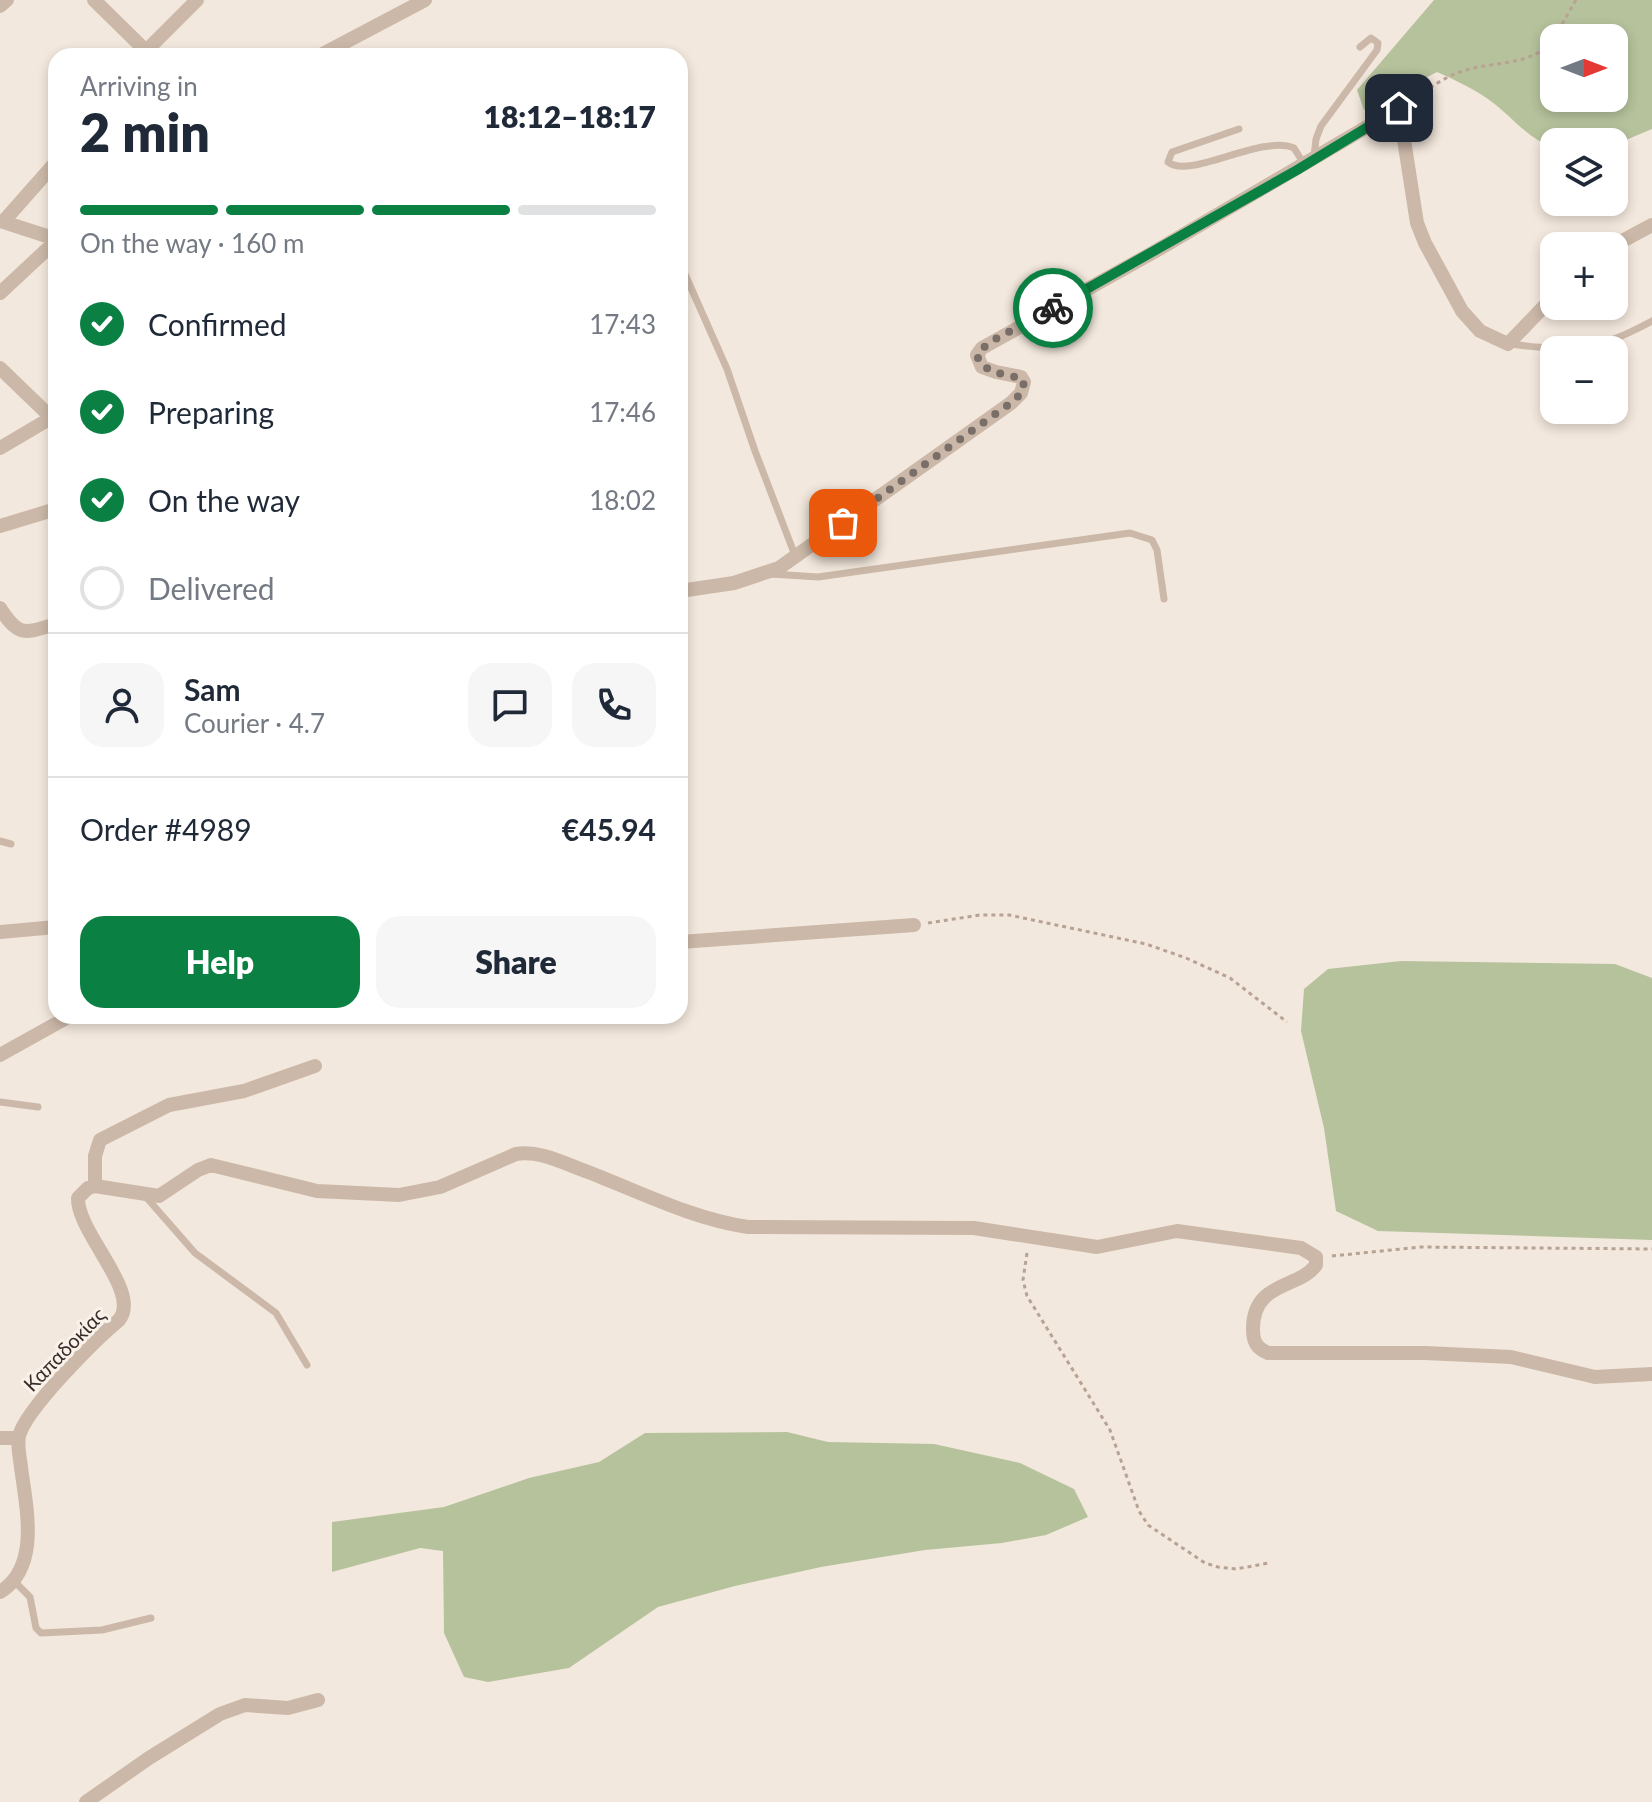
<!DOCTYPE html>
<meta charset="utf-8">
<style>
:root{--surface:#fff;--page:#f6f6f7;--text:#1f2937;--muted:#747a83;--line:#e0e1e3;--accent:#0b8043}
body{margin:0;font-family:Lato,sans-serif;background:var(--page);color:var(--text);height:100vh;display:flex;flex-direction:column;font-size:30px;white-space:nowrap}
*{box-sizing:border-box;margin:0}
p{font-size:26px;color:var(--muted)}
.icon{flex:none;width:44px;height:44px;fill:none;stroke:currentColor;stroke-width:2;stroke-linecap:round;stroke-linejoin:round}
.map{position:relative;flex:1;overflow:hidden}
.sheet{position:absolute;left:48px;top:48px;width:640px;height:976px;display:flex;flex-direction:column;background:var(--surface);border-radius:24px;box-shadow:0 4px 12px #0003}
.sheet>*{flex:none}
.needle{width:52px;rotate:90deg}
.controls{position:absolute;left:1540px;top:24px;display:grid;gap:16px}
.controls a{display:grid;place-items:center;width:88px;height:88px;border-radius:16px;background:var(--surface);box-shadow:0 4px 12px #0003;font-size:40px}
.pin{position:absolute;display:grid;place-items:center;width:68px;height:68px;color:#fff;margin:-34px;border-radius:16px;box-shadow:0 4px 12px #0006}
.courier{position:absolute;display:grid;place-items:center;width:80px;height:80px;margin:-40px;border:6px solid #0b8043;border-radius:50%;background:#fff;color:#222;box-shadow:0 2px 10px #0007}
.summary em{font-style:normal;font-weight:800}
.summary div{display:flex;flex-direction:column-reverse}
.summary{display:flex;align-items:center;justify-content:space-between;height:136px;padding:0 32px}
h1{font-size:52px;font-weight:800;line-height:60px}
.bar{display:grid;grid-template-columns:repeat(4,1fr);gap:12px 8px;align-content:center;height:96px;padding:0 32px}
.bar i{height:10px;border-radius:6px;background:var(--line)}
.bar .current{background:var(--accent)}
.bar p{grid-column:span 4}
.line{display:flex;align-items:center;gap:20px;padding:0 32px;border-top:2px solid var(--line)}
.line div{flex:1}
.round{display:grid;place-items:center;flex:none;width:84px;height:84px;border-radius:24px;background:var(--page)}
ol{padding:0 32px;list-style:none}
li{display:flex;align-items:center;gap:24px;height:88px}
li p{margin-inline-start:auto}
li .icon{padding:8px;border-radius:50%;background:var(--accent);color:#fff;stroke-width:4}
li:last-child{color:var(--muted)}
li i{width:44px;height:44px;border:4px solid var(--line);border-radius:50%}
.cta{display:flex;gap:16px;margin-top:auto;padding:16px 32px}
.cta a{flex:1;height:92px;border-radius:24px;background:var(--accent);color:#fff;font-size:32px;font-weight:800;line-height:92px;text-align:center}
.cta a+a{background:var(--page);color:var(--text)}
.map>svg:first-child{display:block}
.green{fill:#b6c29c;fill-rule:evenodd}
.lines{fill:none;stroke-linecap:round;stroke-linejoin:round}
.path{stroke:#b7a293;stroke-width:3;stroke-dasharray:4 4;stroke-linecap:butt}
.service{stroke:#cbb8a8;stroke-width:7}
.minor{stroke:#cbb8a8;stroke-width:14}
.done{stroke:#796e68;stroke-width:8;stroke-dasharray:0 14.4}
.route{stroke:#0b8043;stroke-width:10}
.labels{text-anchor:middle;dominant-baseline:central;stroke-width:6;stroke-linejoin:round;paint-order:stroke}
.street-label{font-size:20px;fill:#382d29;stroke:#faf2ea}
</style>
<div class="map">
<svg width="1652" height="1802" viewBox="0 0 1652 1802">
<rect width="100%" height="100%" fill="#f3e8dd"/>
<path class="green" d="M1434 0H1652V129L1614 145V142H1554V148C1525 137 1512 116 1488 99 1472 88 1455 80 1437 72L1364 110 1357 90ZM1554 38H1614V98H1554Z
M1401 961 1615 964 1652 978V1240L1378 1231 1336 1211 1324 1128 1301 1031 1304 989 1328 969Z
M787 1432 828 1442 934 1444 1020 1463 1074 1489 1088 1517 1046 1535 1002 1543 925 1550 821 1567 735 1586 658 1607 569 1668 488 1682 464 1677 444 1633 443 1551 420 1548 332 1572V1522L444 1507 529 1478 599 1462 645 1433Z"/>
<g class="lines">
<path class="path" d="M1554 38 1576 0
M1410 101C1426 91 1442 78 1460 72 1491 60 1532 68 1554 39
M928 923 980 915H1009L1146 944 1186 958 1230 978 1287 1022
M1027 1253 1023 1280 1027 1296 1110 1430 1139 1511 1148 1525 1205 1563 1218 1567 1236 1569 1269 1563
M1332 1256 1421 1247 1652 1249"/>
<path class="service" d="M1239 129 1172 152 1168 162C1190 180 1261 134 1294 148L1304 164
M1314 157 1316 139 1321 126 1377 50 1378 43 1371 38 1360 47
M680 263 727 369 755 451 796 558
M1510 344C1575 352 1594 352 1652 321
M771 574 818 577 1130 533 1152 540 1157 550 1164 599
M0 841 11 844
M0 1102 38 1107
M146 1197 195 1253 276 1313 307 1365
M15 1582 30 1597 36 1628 41 1633 102 1630 151 1618"/>
<path class="minor" d="M94 0 146 51
M0 6 7 0
M141 56 197 0
M319 56 425 0
M0 221 56 239
M3 222 56 162
M1613 246 1652 225
M0 293 56 241
M0 368 56 422
M0 448 56 415
M0 526 56 509
M680 591 734 583 779 568 1011 403 1021 393 1024 382 1021 377 996 372 982 367 977 355 982 348 1154 252 1399 108 1417 223 1425 243 1462 311 1480 331 1508 344 1554 296
M0 608C19 638 25 633 56 624
M0 932 56 927
M680 942 914 925
M0 1055 70 1016
M95 1186V1156L100 1140 169 1105 244 1091 315 1066
M0 1438H18
M0 1592C41 1567 26 1507 21 1467 20 1458 17 1446 19 1436 26 1409 95 1340 119 1320 142 1292 77 1233 78 1198L88 1188 95 1186 159 1196 198 1170 211 1165 317 1191 399 1195 440 1187 516 1154C541 1150 565 1164 588 1172 640 1192 693 1219 748 1227L974 1228 1097 1247 1177 1231 1301 1248 1316 1257V1265C1299 1289 1253 1281 1253 1329 1253 1341 1256 1348 1268 1353H1425L1511 1357 1595 1377 1652 1374
M86 1802 149 1758 220 1714 245 1705 288 1708 318 1700"/>
</g>
<g class="lines">
<path class="done" d="M843 523 1015 400 1024 389 1023 379 990 371 978 360V352L992 341 1053 308"/>
<path class="route" d="M1053 308 1297 170 1399 108"/>
</g>
<g class="labels">
<g class="street-label">
<text transform="translate(64 1349) rotate(-46)">Καπαδοκίας</text>
</g>
</g>
</svg>
<div class="controls">
<a><svg class="needle" viewBox="-14 -14 28 28"><path d="M0-13l5 13h-10z" fill="#e53935"/><path d="M0 13l5-13h-10z" fill="#747a83"/></svg></a>
<a><svg class="icon" aria-label="layers" viewBox="0 0 24 24"><path d="M12 4l9 5-9 5-9-5zM3 14l9 5 9-5"/></svg></a>
<a>+</a>
<a>−</a>
</div>
<div class="pin" style="left:843px;top:523px;background:#ea580c"><svg class="icon" aria-label="bag" viewBox="0 0 24 24"><path d="M5 8h14l-1 12H6zM9 8a3 3 0 0 1 6 0"/></svg></div>
<div class="pin" style="left:1399px;top:108px;background:#1f2937"><svg class="icon" aria-label="home" viewBox="0 0 24 24"><path d="M3 11l9-7 9 7M6 9v11h12V9"/></svg></div>
<div class="courier" style="left:1053px;top:308px"><svg class="icon" aria-label="bike" viewBox="0 0 24 24"><circle cx="6" cy="16" r="4"/><circle cx="18" cy="16" r="4"/><path d="M6 16l4-8h5l3 8M10 8l3 8H6M13 5h3"/></svg></div>
<section class="sheet">
<div class="summary"><div><h1>2 min</h1><p>Arriving in</p></div><em>18:12–18:17</em></div>
<div class="bar"><i class="current"></i><i class="current"></i><i class="current"></i><i></i><p>On the way · 160 m</p></div>
<ol>
<li><svg class="icon" aria-label="check" viewBox="0 0 24 24"><path d="M5 12l5 5 9-10"/></svg>Confirmed<p>17:43</p></li>
<li><svg class="icon" aria-label="check" viewBox="0 0 24 24"><path d="M5 12l5 5 9-10"/></svg>Preparing<p>17:46</p></li>
<li><svg class="icon" aria-label="check" viewBox="0 0 24 24"><path d="M5 12l5 5 9-10"/></svg>On the way<p>18:02</p></li>
<li><i></i>Delivered</li>
</ol>
<div class="line" style="height:144px"><a class="round"><svg class="icon" aria-label="person" viewBox="0 0 24 24"><circle cx="12" cy="8" r="4"/><path d="M4 21q1-7 8-7t8 7"/></svg></a><div><b>Sam</b><p>Courier · 4.7</p></div><a class="round"><svg class="icon" aria-label="chat" viewBox="0 0 24 24"><path d="M4 5h16v11H9l-5 4z"/></svg></a><a class="round"><svg class="icon" aria-label="phone" viewBox="0 0 24 24"><path d="M5 4h4l2 5-3 2q2 4 5 5l2-3 5 2v4C11 20 4 13 5 4z"/></svg></a></div>
<div class="line" style="height:104px"><div>Order #4989</div><b>€45.94</b></div>
<div class="cta"><a>Help</a><a>Share</a></div>
</section>
</div>
